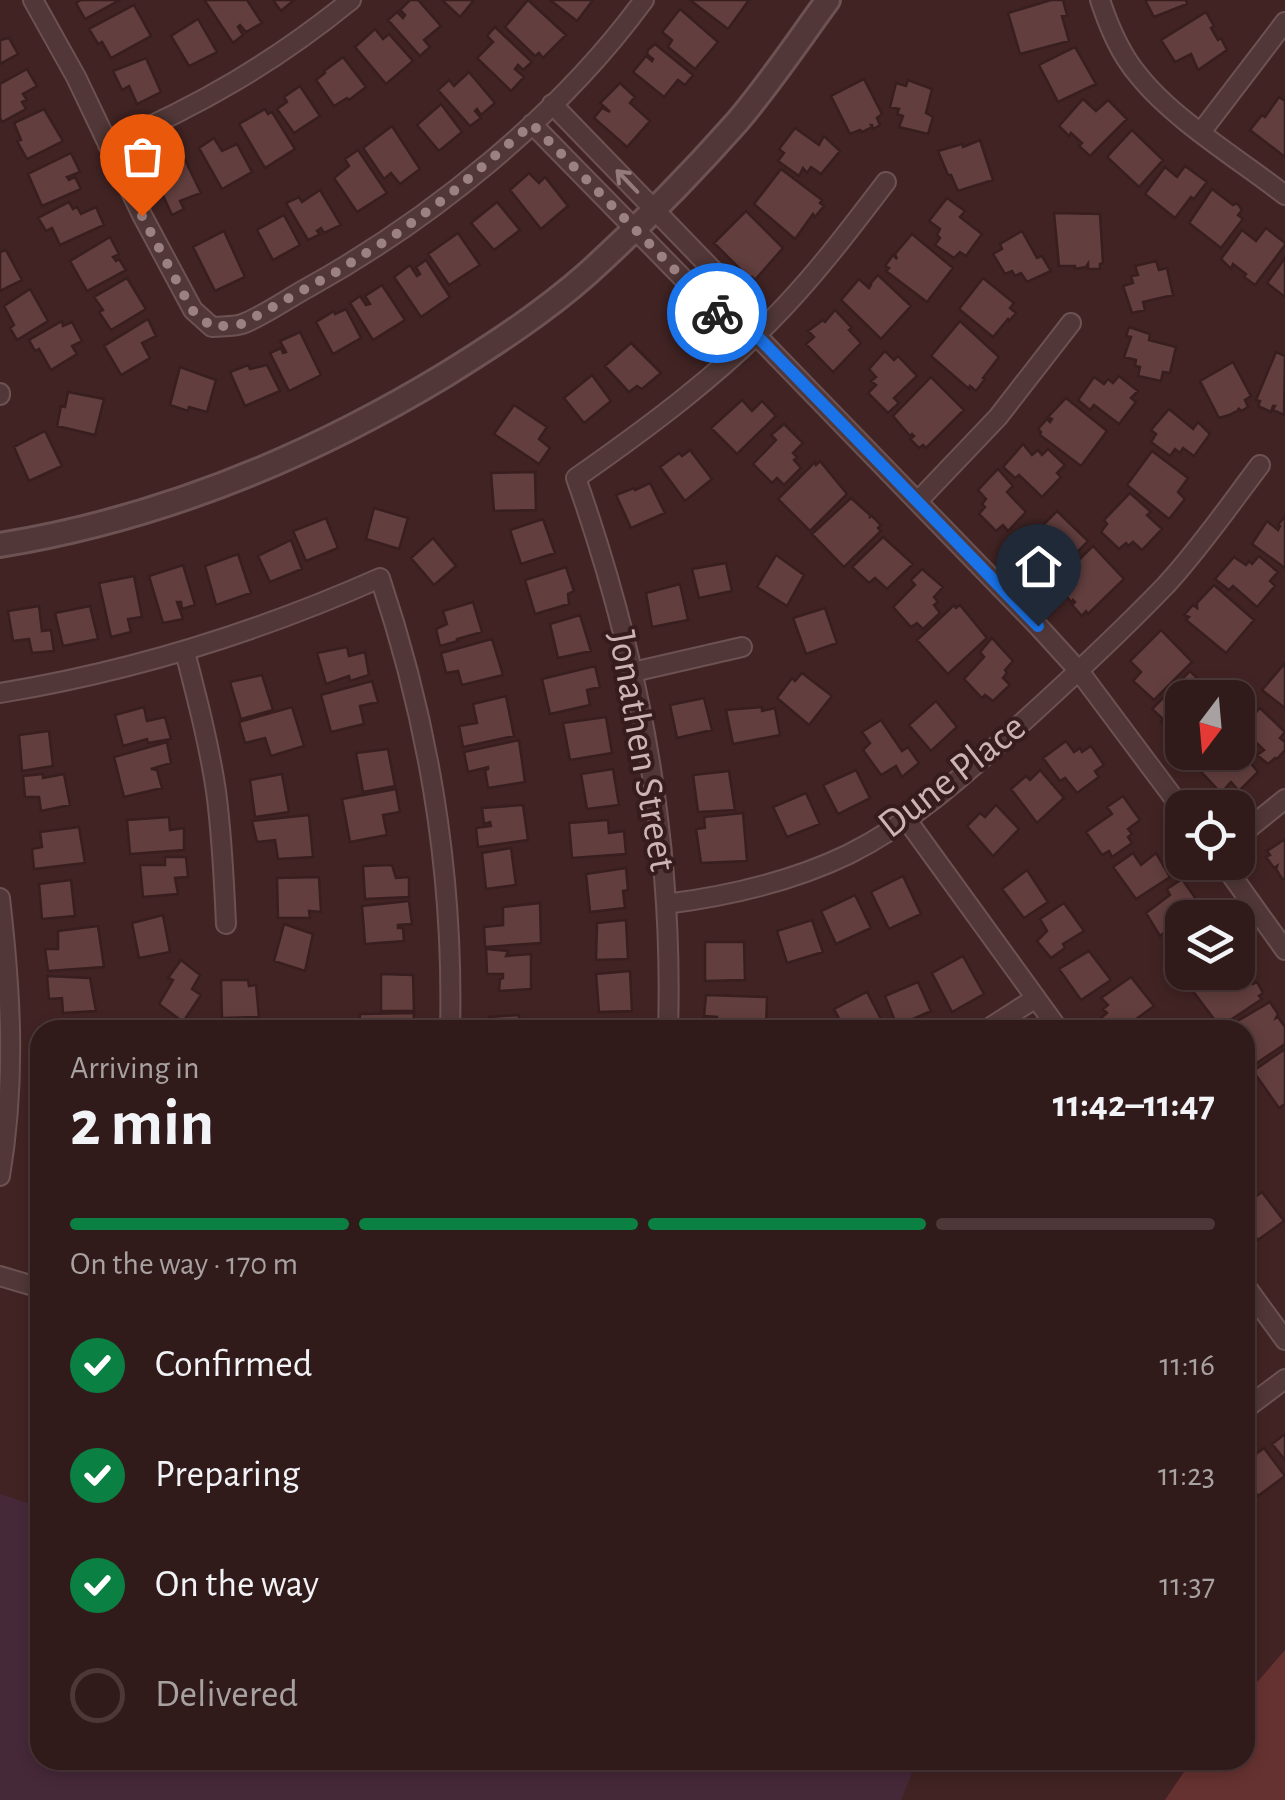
<!DOCTYPE html>
<meta charset="utf-8">
<style>
:root{--surface:#311a1a;--page:#3d2727;--text:#f1f3f6;--muted:#a8a1a2;--line:#4c3839;--accent:#0b8043}
body{margin:0;font-family:"Alegreya Sans",sans-serif;background:var(--page);color:var(--text);height:100vh;display:flex;flex-direction:column;font-size:38px;white-space:nowrap}
*{box-sizing:border-box;margin:0}
p{font-size:32px;color:var(--muted)}
.icon{flex:none;width:55px;height:55px;fill:none;stroke:currentColor;stroke-width:2;stroke-linecap:round;stroke-linejoin:round}
.map{position:relative;flex:1;overflow:hidden}
.details{position:absolute;left:30px;top:1020px;width:1225px;height:750px;display:flex;flex-direction:column;background:var(--surface);border-radius:30px;box-shadow:0 5px 15px #0003,0 0 0 2px var(--line)}
.details>*{flex:none}
.needle{width:65px;rotate:196deg}
.controls{position:absolute;left:1165px;top:680px;display:grid;gap:20px}
.controls a{display:grid;place-items:center;width:90px;height:90px;border-radius:20px;background:var(--surface);box-shadow:0 5px 15px #0003,0 0 0 2px var(--line);font-size:50px}
.pin{position:absolute;display:grid;place-items:center;width:85px;height:85px;color:#fff;margin:-102px -42px;border-radius:50% 50% 50% 0;rotate:-45deg;box-shadow:0 0 10px #0007}
.pin .icon{rotate:45deg}
.courier{position:absolute;display:grid;place-items:center;width:100px;height:100px;margin:-50px;border:8px solid #1a73e8;border-radius:50%;background:#fff;color:#222;box-shadow:0 2px 12px #0007}
.head em{font-style:normal;font-weight:700}
.head div{display:flex;flex-direction:column-reverse}
.head{display:flex;align-items:center;justify-content:space-between;height:170px;padding:0 40px}
h1{font-size:65px;font-weight:700;line-height:75px}
.bar{display:grid;grid-template-columns:repeat(4,1fr);gap:15px 10px;align-content:center;height:120px;padding:0 40px}
.bar i{height:12px;border-radius:8px;background:var(--line)}
.bar .on{background:var(--accent)}
.bar p{grid-column:span 4}
ol{padding:0 40px;list-style:none}
li{display:flex;align-items:center;gap:30px;height:110px}
li p{margin-inline-start:auto}
li .icon{padding:10px;border-radius:50%;background:var(--accent);color:#fff;stroke-width:4}
li:last-child{color:var(--muted)}
li i{width:55px;height:55px;border:5px solid var(--line);border-radius:50%}
.map>svg:first-child{display:block}
.green{fill:#462939}
.water{fill:#663231}
.building{fill:#623e3e;stroke:#381e1e;stroke-width:2.5}
.lines{fill:none;stroke-linecap:round;stroke-linejoin:round}
.minor-casing{stroke:#6c5252;stroke-width:22}
.tertiary-casing{stroke:#6c5252;stroke-width:28}
.minor{stroke:#513737;stroke-width:18}
.tertiary{stroke:#513737;stroke-width:22}
.oneway{stroke:#957c7b}
.done{stroke:#9b8181;stroke-width:10;stroke-dasharray:0 18}
.route{stroke:#1a73e8;stroke-width:12}
.labels{text-anchor:middle;dominant-baseline:central;stroke-width:8;stroke-linejoin:round;paint-order:stroke}
.street-label{font-size:40px;fill:#ccb4b3;stroke:#361c1c}
</style>
<div class="map">
<svg width="1285" height="1800" viewBox="0 0 1285 1800">
<rect width="100%" height="100%" fill="#412323"/>
<path class="green" d="M0 1494 40 1507V1760H876L913 1770 901 1800H0Z"/>
<path class="water" d="M1285 1650V1800H1165L1192 1760H1245V1696Z"/>
<path class="building" d="M81 0H120L85 19 76 3Z
M207 0H247L262 23 246 32 240 25 238 27 243 35 233 43 205 1Z
M273 0H294L281 11Z
M410 0H418L441 26 424 40 430 47 420 56 388 20 397 12 403 18 405 15 400 10Z
M442 0H474L460 17Z
M528 0 566 35 543 58 539 53 535 56 505 27Z
M550 0H593L577 21Z
M690 0H749L728 29Z
M1051 0H1063L1067 15 1062 16 1069 41 1020 54 1008 13Z
M1145 0H1186L1187 4 1154 17Z
M134 5 151 36 111 58 102 42 98 44 89 29Z
M680 9 718 42 695 69 668 47 672 40 662 32Z
M1206 12 1214 26 1211 28 1218 40 1221 38 1227 50 1198 70 1191 54 1175 62 1161 40Z
M198 19 217 52 189 66 171 36Z
M495 27 532 62 523 70 518 65 515 69 524 77 511 91 477 58 493 42 487 36Z
M375 29 383 39 389 34 413 61 386 84 355 47Z
M9 38 18 54 0 64V40Z
M655 44 693 75 685 85 678 80 664 97 633 72 646 56 652 61 653 59 647 54 648 50Z
M1075 47 1096 84 1058 102 1039 65Z
M343 57 366 87 349 100 347 98 334 106 316 80 325 73 324 71Z
M146 58 161 92 137 104 129 86 122 90 113 71Z
M27 69 37 86 23 94 27 100 22 102 26 109 2 122 0 118V84Z
M469 72 495 103 481 115 477 109 475 111 481 118 470 126 438 90 449 80 454 86Z
M864 79 882 114 877 118 880 125 873 129 872 125H871L872 127 862 132 860 130 850 134 831 96Z
M908 80 932 89 926 113 933 117 928 134 899 127 903 116 897 114 899 109 890 107 896 83 906 86Z
M620 83 635 97 630 103 650 121 627 147 594 118 602 108 610 112 600 103Z
M300 86 320 116 294 133 277 109 287 102 284 97Z
M1279 97 1285 101V157L1250 130 1262 115 1265 117Z
M1083 99 1096 111 1108 100 1127 119 1090 156 1079 146 1082 143 1071 133 1069 136 1059 126Z
M441 104 462 132 439 151 417 125Z
M44 109 63 141 27 159 17 141 21 140 14 123Z
M265 109 268 114 272 112 295 149 265 168 239 124Z
M392 126 420 169 400 184 391 173 384 179 363 148Z
M795 128 819 145 824 136 840 151 821 174 811 167 807 173 803 168 799 176 778 161 784 153 779 149Z
M1132 130 1163 160 1139 187 1107 157Z
M214 138 222 151 237 144 252 172 222 189 199 148Z
M980 140 993 180 958 191 951 175H948L938 151 962 144 963 147Z
M358 150 387 193 357 212 334 178 349 166 345 159Z
M71 153 80 172 67 177 69 180 75 177 81 189 42 206 28 174Z
M183 156 201 193 180 201 184 209 172 215 151 169 162 164 167 172 170 170 166 163Z
M1185 166 1207 182 1194 199 1191 197 1175 218 1145 194 1165 167 1177 177Z
M781 169 822 200 820 203 824 206 815 217 813 214 795 239 754 204Z
M529 173 539 183 545 177 568 206 541 229 510 190Z
M1212 189 1233 205 1237 203 1242 210 1238 215 1243 219 1221 248 1189 223Z
M320 190 341 225 324 233 321 228 317 231 320 234 308 240 286 203 299 197 302 202Z
M947 198 965 211 960 217 982 234 966 256 960 252 954 258 935 245 940 238 937 235 940 229 929 221Z
M69 202 73 209 77 207 81 214 96 207 104 225 60 245 52 228 46 231 38 218Z
M497 202 520 230 494 250 471 223Z
M746 211 783 248 755 280 752 277 750 279 714 243Z
M1054 213 1100 214 1103 263 1100 264V269H1088V264L1086 267 1075 269V266H1059Z
M284 215 300 245 273 260 257 230Z
M1266 228 1285 243V245L1255 285 1244 277 1246 274 1233 264 1231 269 1221 259 1242 230 1256 241Z
M224 231 245 277 215 291 193 247Z
M1022 231 1037 258 1042 256 1051 271 1027 282 1021 273 1015 276 1012 271 1005 274 993 254 1002 249 1000 244Z
M458 233 480 265 449 285 428 254Z
M912 234 953 268 927 302 886 271 889 268 885 266 893 255 897 259 895 254Z
M110 237 119 254 113 257 116 261 119 259 126 270 87 291 70 261Z
M6 250 22 280 0 291V252Z
M1285 258V297L1267 283Z
M426 260 450 297 421 317 394 277 410 265 417 276 420 274 416 267Z
M1156 261 1159 270 1167 268 1173 295 1143 302 1145 310 1132 313 1123 286 1133 283 1131 276 1138 275 1135 266Z
M878 275 911 306 881 339 841 300 859 279 869 288 871 285 870 284Z
M127 278 146 309 111 330 99 312 103 310 94 297Z
M983 278 1014 303 1010 308 1016 313 1009 321 1008 319 993 337 959 309Z
M382 285 405 320 373 340 350 303 360 296 366 305 370 304 365 296Z
M30 289 48 321 17 340 10 328 14 325 4 306Z
M346 309 361 338 333 354 316 322 334 311 335 314Z
M835 310 852 328 849 330 861 343 833 372 806 344 814 337 808 331 823 320 825 322Z
M148 319 156 336 142 343 150 358 121 375 104 346Z
M62 321 63 326 72 322 82 341 72 346 77 354 51 370 39 349 35 351 29 340Z
M960 321 999 357 983 378 985 379 976 391 970 386 969 389 931 356Z
M1129 327 1150 334 1149 340 1176 347 1170 373 1163 372 1161 381 1138 376 1140 367 1135 366 1136 360 1124 357 1131 337 1126 336Z
M300 332 321 375 289 391 270 353 281 348 283 353 286 352 280 341Z
M631 343 661 373 642 389 637 386 629 392 605 366Z
M885 351 894 360 898 356 917 376 894 398 899 403 888 413 868 393 876 385 871 381 876 377 869 369Z
M1276 352 1285 356 1284 415 1273 410 1275 406H1273L1271 412 1258 406 1260 401 1256 400Z
M1233 362 1251 396 1245 400 1248 407 1241 411 1238 408 1239 410 1229 415 1219 418 1200 381Z
M248 365 250 369 267 365 280 391 245 406 230 372Z
M180 367 216 380 207 412 189 407 188 411 170 405Z
M592 375 611 401 584 423 564 398Z
M1119 376 1138 391 1131 398 1136 402 1119 424 1094 405 1090 410 1078 400 1094 377 1104 384 1108 379 1113 383Z
M931 377 964 410 926 448 923 445 919 448 910 439 914 436 912 434 910 436 893 416Z
M68 392 104 399 95 435 57 426 61 406 65 407Z
M1066 398 1107 431 1081 466 1040 435 1041 432 1038 429 1047 419 1050 422 1052 419 1048 417Z
M742 400 752 411 762 401 776 416 737 454 711 428Z
M514 405 547 427 539 439 550 448 539 464 494 434Z
M1169 409 1193 429 1198 422 1210 434 1194 456 1183 448 1180 453 1175 449 1170 456 1151 442 1156 434 1151 430Z
M784 424 803 443 793 453 797 457 794 460 801 468 784 485 777 478 772 483 753 464 776 440 771 435Z
M45 431 62 466 29 481 14 447Z
M1023 444 1032 455 1038 450 1042 455 1048 449 1065 465 1057 473 1061 477 1042 497 1019 475 1015 478 1003 467Z
M690 450 712 479 685 501 660 467 679 453 682 456Z
M1152 451 1188 478 1178 492 1185 499 1169 519 1127 485Z
M820 461 847 494 810 531 778 499 815 462 816 465Z
M998 469 1013 486 1007 492 1026 512 1008 531 1003 525 996 531 979 514 985 507 982 504 986 499 978 490Z
M535 472 536 510 494 511 491 473Z
M650 483 665 513 631 528 616 495 634 488 635 490Z
M1130 493 1151 512 1147 515 1162 529 1142 550 1133 542 1128 546 1126 543 1119 549 1101 532 1107 524 1104 520Z
M851 498 870 515V517L872 516 881 525 878 528 881 531 844 567 812 534Z
M374 508 408 518 399 549 366 539Z
M1057 511 1088 541 1050 580 1032 561 1040 553 1027 541Z
M1285 516V568L1252 544 1267 521 1278 530 1280 526 1278 525Z
M326 518 338 548 306 561 293 531Z
M543 519 555 553 521 564 510 530Z
M883 537 913 564 887 589 875 578 869 583 852 567Z
M433 538 456 566 434 585 411 558Z
M291 540 302 569 270 582 258 556Z
M1093 546 1124 579 1088 614 1086 611 1082 616 1072 605 1075 602 1073 600 1072 603 1055 583Z
M238 554 251 593 216 605 205 566Z
M776 555 804 575 787 606 757 587Z
M1259 556 1278 572 1270 581 1275 586 1257 607 1233 586 1229 590 1215 579 1234 557 1246 565 1249 561 1252 564Z
M726 563 732 591 699 598 692 569Z
M183 565 195 605 182 609 181 602H177L183 619 163 623 149 576Z
M566 567 574 591 568 594 569 604 535 614 525 580Z
M922 569 943 587 934 597 938 602 934 605 940 613 923 629 917 623 911 627 893 607 915 585 911 580Z
M134 576 142 617 128 619 131 632 111 637 99 583Z
M680 584 688 620 652 627 646 593Z
M1214 585 1254 620 1226 653 1186 620 1189 617 1184 615 1193 605 1197 608V603Z
M473 602 482 632 457 639 458 641 440 646 436 629 447 624 443 611Z
M954 605 956 608 960 605 987 638 948 674 917 640Z
M39 606 42 631 51 630 54 651 32 653 29 639 13 641 8 611Z
M90 606 98 639 63 646 55 613Z
M825 608 837 643 806 654 793 618Z
M580 615 591 651 558 658 550 624Z
M1161 630 1192 662 1154 700 1133 681 1141 672 1130 661Z
M992 638 1013 661 1005 670 1007 673 1003 678 1010 685 993 701 985 695 982 698 964 679 984 657 980 652Z
M492 639 503 675 462 685 458 671 446 673 441 653Z
M347 647 349 656 365 652 369 675 350 681 349 676 326 684 317 653Z
M1285 663V708L1262 690Z
M595 666 600 687 587 690 590 705 550 714 542 679Z
M1190 671 1217 698H1182V737L1179 741 1169 731 1173 727 1170 729 1161 721 1163 719 1152 709Z
M802 673 832 696 809 725 777 698 792 678 795 681Z
M262 675 273 710 241 719 230 682Z
M372 681 378 702 360 706 364 724 331 732 321 695Z
M506 696 514 736 463 747 459 726 477 723 473 704Z
M704 698 712 730 677 738 670 705Z
M936 701 957 727 931 751 909 725Z
M144 707 147 721 165 717 171 739 148 743 147 739 123 746 115 715Z
M292 707 304 746 271 756 265 738 245 743 239 722Z
M762 707V711L775 708 780 735 733 744 726 710Z
M1260 708 1285 732 1280 738 1285 742V750L1277 759 1275 758 1268 764 1257 755 1264 750 1241 728Z
M606 717 612 753 570 760 563 723Z
M881 720 902 751 908 747 919 763 902 777 896 766 881 775 863 750 870 743 862 732Z
M49 731 53 766 22 771 19 735Z
M519 740 525 782 488 788 485 770 488 769V767L468 772 464 752Z
M1066 741 1074 752 1080 748 1082 752 1091 746 1104 765 1095 771 1099 777 1077 793 1065 778 1060 781 1043 758Z
M167 742 171 763 151 769 157 770 162 788 124 797 114 757Z
M1238 748 1258 772 1239 791 1231 782 1221 793 1190 760 1198 752H1238Z
M388 749 395 786 363 792 356 753Z
M613 769 619 805 587 809 581 774Z
M856 770 870 798 838 814 823 785Z
M1040 770 1064 798 1037 823 1011 789 1026 776 1030 780Z
M729 771 735 810 698 812 693 775Z
M43 774V778L64 774 70 805 41 811 39 797H25L23 776Z
M282 774 289 812 255 817 250 780Z
M396 789 400 812 383 815 387 835 350 842 342 799Z
M806 793 820 824 787 837 773 807Z
M1123 796 1140 820 1128 829 1132 834 1128 837 1132 843 1112 857 1109 851 1102 855 1086 832 1112 814 1107 807Z
M523 805 528 840 478 847 476 828 491 826 490 822 484 824 482 808Z
M996 805 1019 829 993 856 967 826 980 813 985 817Z
M743 813 747 861 701 863 696 829 705 828 704 817Z
M309 815 313 857 278 859 275 840 257 842 252 821Z
M169 817 170 830 184 828V850L130 854 127 820Z
M608 820 609 833 624 831 626 854 572 858 569 823Z
M79 827 85 863 34 869 32 849 42 847 40 832Z
M1285 839V879H1282L1276 869 1277 866 1274 868 1266 857 1270 855 1267 851Z
M511 848 516 885 486 889 482 853Z
M1133 853 1141 865 1156 853 1170 877 1136 899 1113 867Z
M165 857H186L188 877 175 878 178 894 143 897 140 865H165Z
M392 865 396 878 409 877V897L365 899 363 866Z
M626 868 628 890 623 891 625 908 590 912 586 874Z
M1027 870 1048 902 1024 918 1002 889Z
M903 876 921 914 889 929 871 892Z
M319 877 321 912 309 911 310 918H278L277 878Z
M1182 879 1198 902 1186 910 1190 916 1182 918V932L1171 940 1165 932 1160 936 1146 913 1170 895 1167 889Z
M71 880 75 916 42 919 39 884Z
M855 895 871 928 836 944 821 911Z
M409 901 412 924 398 925V928H403L404 941 365 944 362 906Z
M540 903 541 943 485 947 484 927 503 925V907Z
M1064 903 1084 931 1063 944 1065 948 1051 958 1037 941 1047 931 1040 919Z
M163 915 170 952 139 958 132 923Z
M626 920 628 959 596 960 597 923Z
M812 920 823 952 787 963 777 931Z
M284 924 313 934 305 971 274 961Z
M98 926 104 967 48 971 45 949H58V931Z
M1182 938V972H1210L1189 987 1164 952Z
M705 942H744L745 980 705 981Z
M486 949 508 951 506 956 531 954V989L499 991 500 979 503 978V974H487Z
M1089 951 1111 980 1081 1000 1059 969Z
M963 956 984 994 952 1012 932 973Z
M181 960 200 975 192 989 201 995 183 1022 159 1004 173 980 168 978Z
M1238 962 1253 980V984L1257 982 1263 993 1259 996 1262 999 1220 1027 1192 990 1220 972H1238Z
M630 971 632 1011 599 1012 596 974Z
M381 974 413 975 414 1011H381Z
M47 976 90 978 96 1011 63 1013 62 998 49 999Z
M1131 977 1154 1006 1121 1030H1103L1096 1022 1107 1013 1103 1009 1108 1005 1101 998Z
M221 980H248L249 986 256 985 259 1017 222 1018Z
M918 982 931 1011 897 1026 885 996Z
M867 992 882 1021 865 1030H845L834 1009Z
M706 995 767 997 766 1030H717V1017L704 1016Z
M1270 1002 1278 1014 1276 1018 1278 1017 1285 1027V1044L1248 1069 1245 1064V1030H1222Z
M414 1013 413 1030H359L360 1014Z
M519 1015V1030H489V1017Z
M588 1023 624 1025 625 1030H588Z
M1285 1049V1104L1279 1108 1253 1071Z
M1245 1167 1256 1182 1245 1188Z
M1262 1192 1284 1221 1258 1240 1245 1223V1204Z
M39 1218H40V1255L30 1251Z
M1285 1434V1460L1272 1444Z
M1264 1448 1285 1476 1258 1496 1245 1478V1462Z"/>
<g class="lines">
<g class="minor-casing">
<path id="minor" d="M33 0 76 77 142 215 193 310 212 327C221 326 233 327 242 324 260 318 292 296 309 287 433 218 560 115 644 0
M1100 0C1109 27 1120 54 1139 76 1174 120 1240 160 1285 195
M552 104 737 295 756 334
M532 124 719 315 756 335 1038 626 1079 671 1182 809
M1201 132 1285 22
M108 145C199 106 275 62 351 0
M0 393V395
M918 501 998 417 1071 323
M185 652C197 698 209 744 216 791 222 835 224 879 226 924
M633 672 742 647
M0 693C134 671 256 633 380 578 429 724 454 875 450 1030
M907 820 1059 1030
M1238 837 1285 799
M1222 862 1285 950
M0 898C11 993 16 1081 0 1176
M666 904C730 896 791 882 849 854 911 823 961 778 1012 732 1065 684 1117 636 1166 585 1200 548 1229 506 1260 465
M668 1030C674 841 639 656 576 478 649 427 722 373 784 307 821 268 853 225 886 182
M986 1030 1036 998
M0 1276 40 1288
M1245 1285 1285 1340
M1245 1409 1285 1379"/>
</g>
<g class="tertiary-casing">
<path id="tertiary" d="M0 545C159 519 308 458 445 375 495 344 544 312 587 274 640 226 690 175 737 122 770 83 798 41 828 0"/>
</g>
<use href="#minor" class="minor"/>
<use href="#tertiary" class="tertiary"/>
</g>
<defs><path id="oneway-shaft" d="M-6 0H5M1.5-3L5.5 0L1.5 3" fill="none" stroke-width="1.6" stroke-linecap="round" stroke-linejoin="round" transform="scale(2.5)"/></defs>
<use class="oneway" href="#oneway-shaft" transform="translate(627 181) rotate(-134)"/>
<g class="lines">
<path class="done" d="M142 216 192 310 212 327 242 324 336 272 395 235 448 196 532 124 717 313"/>
<path class="route" d="M717 313 756 335 1038 626"/>
</g>
<g class="labels">
<g class="street-label">
<text transform="translate(642 751) rotate(80)">Jonathen Street</text>
<text transform="translate(952 776) rotate(-38)">Dune Place</text>
</g>
</g>
</svg>
<div class="controls">
<a><svg class="needle" viewBox="-14 -14 28 28"><path d="M0-13l5 13h-10z" fill="#e53935"/><path d="M0 13l5-13h-10z" fill="#a8a1a2"/></svg></a>
<a><svg class="icon" aria-label="locate" viewBox="0 0 24 24"><circle cx="12" cy="12" r="6"/><path d="M12 2v4M12 18v4M2 12h4M18 12h4"/></svg></a>
<a><svg class="icon" aria-label="layers" viewBox="0 0 24 24"><path d="M12 4l9 5-9 5-9-5zM3 14l9 5 9-5"/></svg></a>
</div>
<div class="pin" style="left:142px;top:216px;background:#ea580c"><svg class="icon" aria-label="bag" viewBox="0 0 24 24"><path d="M5 8h14l-1 12H6zM9 8a3 3 0 0 1 6 0"/></svg></div>
<div class="pin" style="left:1038px;top:626px;background:#1f2937"><svg class="icon" aria-label="home" viewBox="0 0 24 24"><path d="M3 11l9-7 9 7M6 9v11h12V9"/></svg></div>
<div class="courier" style="left:717px;top:313px"><svg class="icon" aria-label="bike" viewBox="0 0 24 24"><circle cx="6" cy="16" r="4"/><circle cx="18" cy="16" r="4"/><path d="M6 16l4-8h5l3 8M10 8l3 8H6M13 5h3"/></svg></div>
<section class="details">
<div class="head"><div><h1>2 min</h1><p>Arriving in</p></div><em>11:42–11:47</em></div>
<div class="bar"><i class="on"></i><i class="on"></i><i class="on"></i><i></i><p>On the way · 170 m</p></div>
<ol>
<li><svg class="icon" aria-label="check" viewBox="0 0 24 24"><path d="M5 12l5 5 9-10"/></svg>Confirmed<p>11:16</p></li>
<li><svg class="icon" aria-label="check" viewBox="0 0 24 24"><path d="M5 12l5 5 9-10"/></svg>Preparing<p>11:23</p></li>
<li><svg class="icon" aria-label="check" viewBox="0 0 24 24"><path d="M5 12l5 5 9-10"/></svg>On the way<p>11:37</p></li>
<li><i></i>Delivered</li>
</ol>
</section>
</div>
